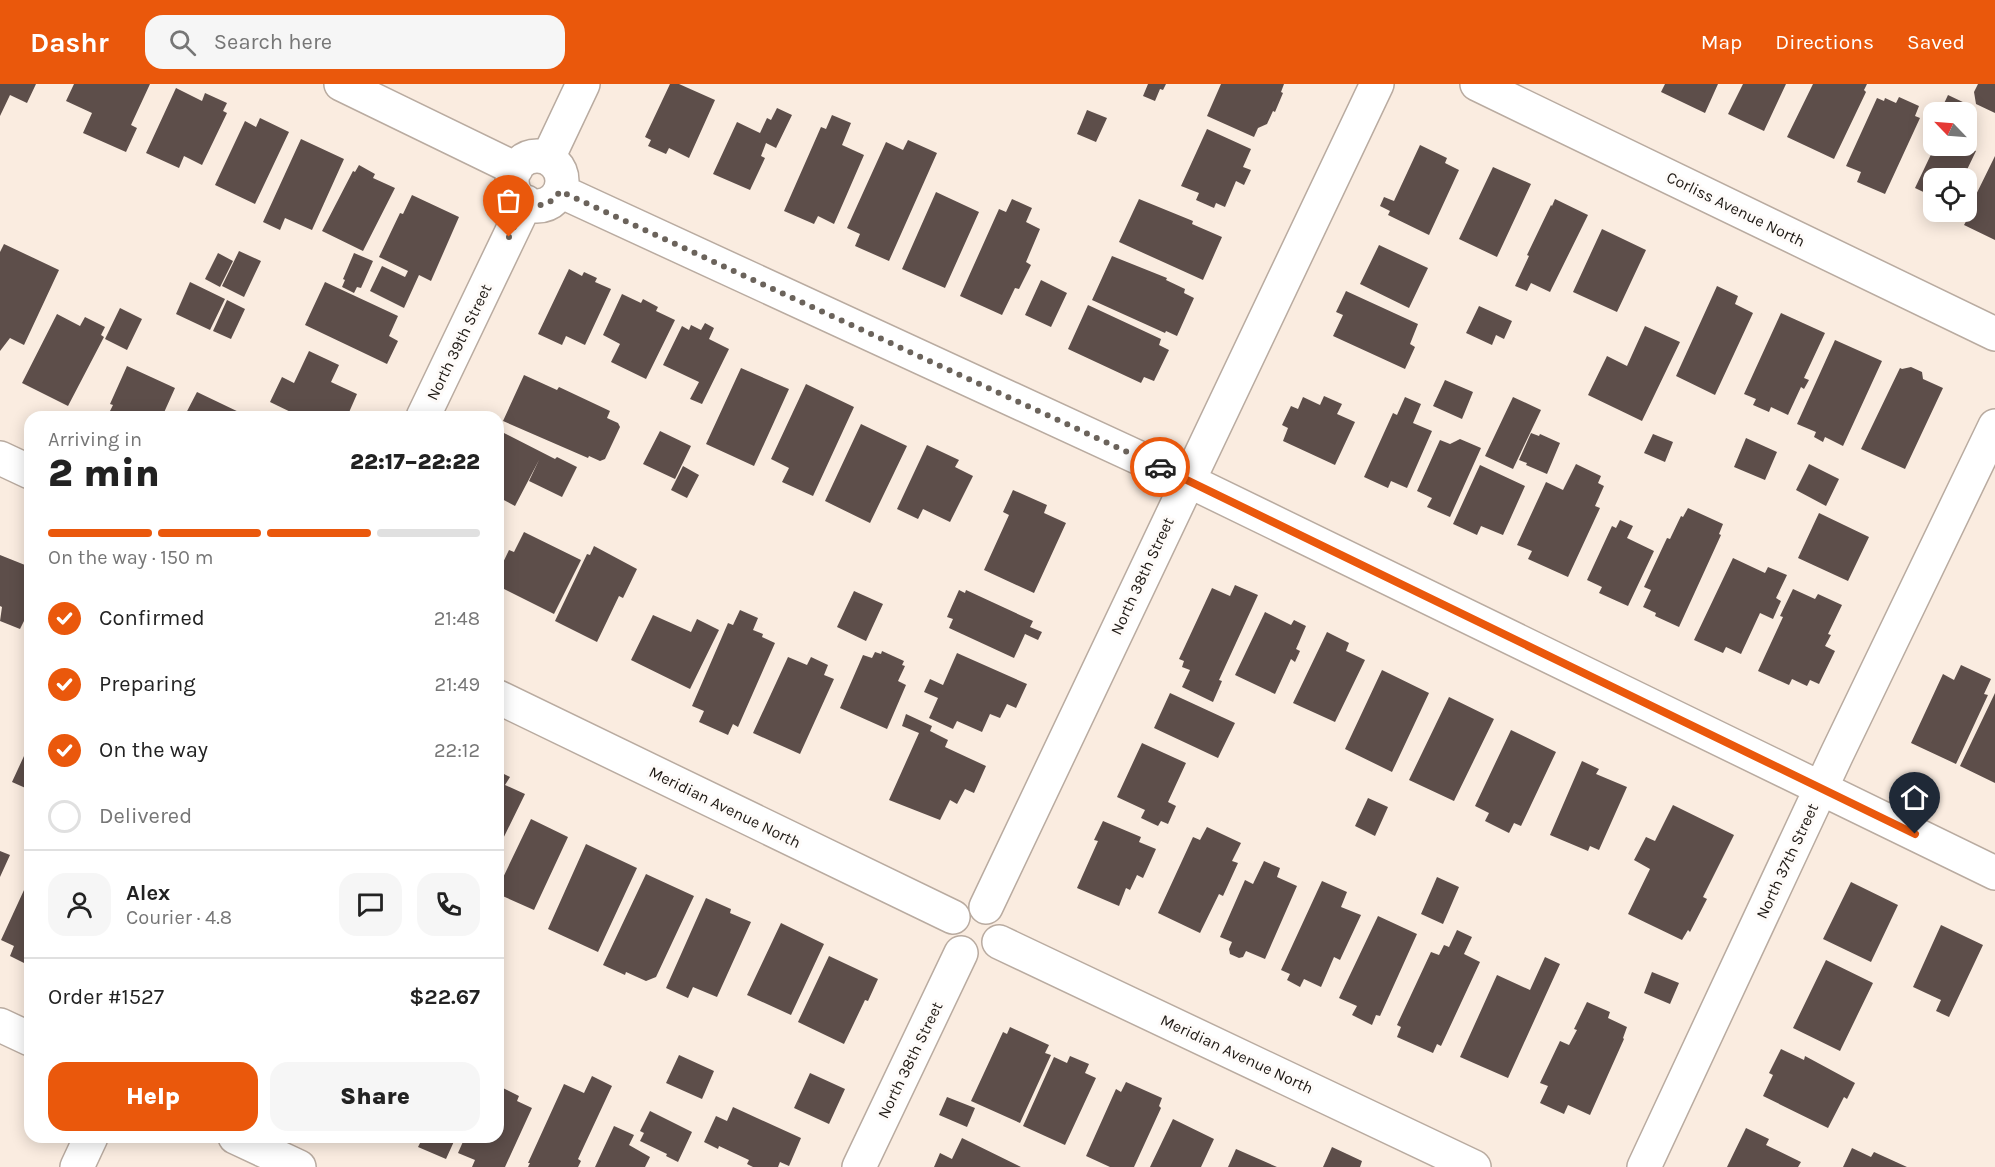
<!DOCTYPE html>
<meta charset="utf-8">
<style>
:root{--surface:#fff;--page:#f6f6f6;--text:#222;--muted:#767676;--line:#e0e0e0;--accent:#ea580c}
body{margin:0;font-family:Karla,sans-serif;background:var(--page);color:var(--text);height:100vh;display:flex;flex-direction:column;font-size:22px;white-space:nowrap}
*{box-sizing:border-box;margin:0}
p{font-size:20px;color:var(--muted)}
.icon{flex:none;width:33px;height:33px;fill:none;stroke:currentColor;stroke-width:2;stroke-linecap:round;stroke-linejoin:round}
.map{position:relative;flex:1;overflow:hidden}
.sheet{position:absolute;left:24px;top:327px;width:480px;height:732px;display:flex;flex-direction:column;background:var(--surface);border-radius:18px;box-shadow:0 3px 15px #0003}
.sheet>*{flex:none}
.needle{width:39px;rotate:295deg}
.tools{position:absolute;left:1923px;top:18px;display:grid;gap:12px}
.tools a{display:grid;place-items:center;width:54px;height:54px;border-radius:12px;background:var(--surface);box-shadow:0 3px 15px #0003;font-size:30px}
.pin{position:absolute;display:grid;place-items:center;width:51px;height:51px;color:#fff;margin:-62px -26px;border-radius:50% 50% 50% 0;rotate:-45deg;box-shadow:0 0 6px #0007}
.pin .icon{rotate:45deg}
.courier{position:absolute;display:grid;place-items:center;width:60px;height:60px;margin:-30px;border:4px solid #ea580c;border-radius:50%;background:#fff;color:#222;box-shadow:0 2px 8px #0007}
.head em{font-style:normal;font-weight:800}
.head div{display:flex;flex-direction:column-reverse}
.head{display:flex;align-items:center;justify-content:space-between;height:102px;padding:0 24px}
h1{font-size:39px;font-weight:800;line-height:45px}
.bar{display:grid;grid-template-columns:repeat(4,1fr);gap:9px 6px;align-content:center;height:72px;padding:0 24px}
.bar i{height:8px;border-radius:4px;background:var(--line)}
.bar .active{background:var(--accent)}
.bar p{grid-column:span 4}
.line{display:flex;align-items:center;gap:15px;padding:0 24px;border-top:2px solid var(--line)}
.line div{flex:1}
.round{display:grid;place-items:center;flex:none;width:63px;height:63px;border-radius:18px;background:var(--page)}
ol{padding:0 24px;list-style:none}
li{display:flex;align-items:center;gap:18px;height:66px}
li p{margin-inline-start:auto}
li .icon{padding:6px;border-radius:50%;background:var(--accent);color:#fff;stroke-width:4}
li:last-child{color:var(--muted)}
li i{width:33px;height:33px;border:3px solid var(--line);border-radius:50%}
.primary-button{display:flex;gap:12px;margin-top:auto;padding:12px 24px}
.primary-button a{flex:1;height:69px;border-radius:18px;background:var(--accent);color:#fff;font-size:24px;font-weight:800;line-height:69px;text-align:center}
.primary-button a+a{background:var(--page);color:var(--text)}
header{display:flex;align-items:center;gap:36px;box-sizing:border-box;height:84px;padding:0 30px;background:var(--accent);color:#fff}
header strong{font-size:28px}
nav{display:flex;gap:33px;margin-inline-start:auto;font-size:21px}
.search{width:420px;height:54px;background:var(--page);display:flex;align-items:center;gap:15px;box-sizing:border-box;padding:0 21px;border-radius:18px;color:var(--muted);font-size:22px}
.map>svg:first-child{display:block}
.building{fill:#5d4e4a}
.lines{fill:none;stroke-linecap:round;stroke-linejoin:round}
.minor-casing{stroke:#b9aba0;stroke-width:36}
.minor{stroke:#fff;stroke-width:33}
.done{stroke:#6b635b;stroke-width:6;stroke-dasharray:0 10.8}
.route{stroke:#ea580c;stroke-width:8}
.labels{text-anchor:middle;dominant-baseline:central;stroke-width:6;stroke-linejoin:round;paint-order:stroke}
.street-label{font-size:16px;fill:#1e1914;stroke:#fefbf9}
</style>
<header>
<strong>Dashr</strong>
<div class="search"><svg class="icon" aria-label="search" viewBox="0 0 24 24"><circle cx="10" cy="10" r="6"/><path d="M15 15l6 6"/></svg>Search here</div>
<nav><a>Map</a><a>Directions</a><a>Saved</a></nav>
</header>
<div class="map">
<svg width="1995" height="1083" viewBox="0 0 1995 1083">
<rect width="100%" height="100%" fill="#faece0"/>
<path class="building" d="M0 0H36L27 19 10 11 0 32Z
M74 0H150L131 41 137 44 126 68 83 49 92 29 66 17Z
M670 0H679L715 16 689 74 669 64 666 70 648 62 651 56 645 53Z
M1148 0H1166L1163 6 1160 5 1155 17 1143 12Z
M1221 0H1284L1281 8 1283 9 1275 28 1273 27 1267 40 1258 44 1254 53 1207 32Z
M1665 0H1718L1705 29 1661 8Z
M1743 0H1786L1764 47 1728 30Z
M1813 0H1867L1864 6 1866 8 1834 75 1787 53Z
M1978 0H1995V29L1976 20 1974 8Z
M176 4 202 17 205 9 227 19 223 27 227 29 202 81 184 72 179 84 146 69Z
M1948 11 1967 20 1963 28H1940Z
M1899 13 1919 22 1915 32 1920 34 1885 110 1857 98 1861 88 1846 82 1877 14 1884 17 1885 14 1896 19Z
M777 24 792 31 776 64 766 59 761 72 765 74 750 106 713 90 737 38 760 49 767 34 771 36Z
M1087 26 1107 34 1096 58 1077 50Z
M832 31 851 39 842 61 864 71 834 140 818 132 814 140 784 127 821 43 826 45Z
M260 34 289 48 255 120 215 101 245 37 256 43Z
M1207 45 1251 65 1243 83 1251 86 1244 101 1236 97 1225 123 1216 119 1214 124 1196 116 1199 109 1181 102Z
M301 55 344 75 312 146 285 134 280 146 263 138Z
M908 56 937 69 889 177 855 162 860 150 847 144 886 58 903 66Z
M1420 61 1447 74 1445 79 1459 86 1429 151 1388 131 1390 127 1380 122 1384 113 1394 117Z
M1935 62H1963L1976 67 1963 94H1934V113L1915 104Z
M1995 72V156L1964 141 1969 132 1966 131Z
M359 81 375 90 373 94 395 104 363 167 322 147 353 87 355 88Z
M1493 83 1531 100 1497 173 1459 155Z
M936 108 979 128 945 204 902 185Z
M412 111 459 133 431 197 419 191 404 224 370 207 382 182 405 193 408 187 379 173 400 129 403 130Z
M1012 115 1032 124 1026 138 1040 145 1026 178 1031 181 1019 205 1015 204 1002 231 960 212 999 125 1006 128Z
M1139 115 1193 137 1192 140 1222 153 1203 196 1119 158Z
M1555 115 1588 131 1550 208 1531 199 1527 207 1515 202 1529 172 1527 171 1551 121 1552 122Z
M1602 145 1646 166 1617 228 1573 208Z
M4 160 59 186 24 261 10 254 0 267V168Z
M1379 161 1428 184 1409 224 1360 200Z
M239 167 261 177 244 213 222 202Z
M218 169 233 177 220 203 205 195Z
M354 169 373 177 361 204 357 203 354 209 342 203 345 196 343 195Z
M1112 172 1167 194 1166 196 1185 205 1184 209 1194 214 1177 252 1166 247 1165 249 1092 216Z
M569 185 582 192 584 188 597 194 595 198 611 205 585 261 566 252 562 261 538 250Z
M1041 196 1067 209 1051 243 1025 231Z
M190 198 225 215 210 246 176 230Z
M325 198 398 232 389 252 398 257 387 280 305 241Z
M1717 202 1738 212 1735 220 1753 229 1715 311 1676 292Z
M1346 207 1418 240 1410 260 1415 263 1405 285 1333 252 1343 231 1336 228Z
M622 210 641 219 643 215 658 223 656 227 675 236 646 295 611 278 620 260 603 251Z
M227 216 245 225 231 255 213 247Z
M1088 221 1161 255 1159 261 1169 266 1154 297 1144 293 1141 299 1068 265Z
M1479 222 1512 237 1504 255 1496 251 1492 261 1466 249Z
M120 224 142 235 127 266 105 255Z
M1781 229 1825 249 1804 294 1809 296 1804 305 1801 303 1788 331 1771 323 1769 328 1753 321 1756 315 1744 310Z
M57 230 80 242 85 233 105 243 101 251 104 253 68 322 22 299Z
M705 239 714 244 709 255 729 265 702 320 690 315 699 298 663 281 682 242 689 246 691 241 701 246Z
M1645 242 1680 258 1642 337 1588 311 1607 272 1627 282Z
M1835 256 1882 277 1843 362 1825 353 1823 358 1814 353 1816 348 1797 340Z
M309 267 339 281 331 298 357 310 347 333H301L270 318 282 293 294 299Z
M127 282 175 304 162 333H107L113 321 110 320Z
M1911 283 1922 288 1923 295 1943 304 1905 385 1861 365 1900 284 1902 285Z
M741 284 789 305 754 382 706 360Z
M524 291 557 306 559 303 610 327 607 334 618 339 620 343 605 375 600 377 589 372 588 374 503 337Z
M1445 296 1473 308 1462 335 1433 322Z
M806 300 854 323 813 412 782 398 789 384 771 375Z
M197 308 243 330 242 333H184Z
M1324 312 1342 320 1337 330 1355 338 1335 381 1283 357 1288 344 1282 341 1291 322 1298 325 1303 313 1320 321Z
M1405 313 1421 320 1413 339 1432 347 1407 404 1391 397 1388 404 1364 393 1393 329 1397 331Z
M1513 313 1541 326 1513 385 1485 372Z
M861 340 907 362 870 439 825 417Z
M498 346 555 375 557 373 577 383 562 413 529 397 539 376 515 422 498 413Z
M660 347 691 362 675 395 643 380Z
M1531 349 1539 352 1540 350 1560 359 1547 390 1526 381 1527 379 1519 376Z
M1653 350 1673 358 1665 378 1644 369Z
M1746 354 1777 368 1765 396 1734 383Z
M1460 355 1481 364 1450 433 1427 423 1432 414 1417 407 1440 356 1450 360Z
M927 361 959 376 955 383 973 392 950 438 923 425 918 435 897 425Z
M1576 380 1601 392 1598 399 1604 402 1595 422 1600 424 1568 493 1528 475 1532 467 1517 461 1546 398 1563 406Z
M1809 380 1839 395 1826 422 1796 406Z
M1480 381 1525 402 1503 451 1481 442 1477 451 1453 440Z
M683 382 699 391 687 414 671 406Z
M1013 406 1047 421 1044 429 1066 439 1034 509 984 486 1009 431 1003 428Z
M1688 424 1723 440 1719 450 1721 451 1679 543 1655 532 1656 529 1643 523 1651 506 1644 503 1667 454 1670 455 1681 432 1683 433Z
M1819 429 1869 453 1848 497 1798 474Z
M1620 436 1633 442 1627 454 1654 467 1628 522 1599 509 1602 503 1587 496 1612 442 1616 444Z
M524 448 581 476 554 530 498 502 501 492 498 489 509 466 514 468Z
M594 462 637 485 623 514 619 512 597 558 555 537 587 470 590 471Z
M0 471 30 483V540L24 537 20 545 0 537 2 523 0 522Z
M1733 474 1765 489 1768 483 1787 491 1776 514 1781 517 1773 535 1760 529 1741 570 1726 563 1723 569 1694 556Z
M1235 501 1258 511 1219 596 1222 597 1213 618 1182 603 1190 586 1182 583 1184 577 1179 575 1212 504 1230 512Z
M1793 505 1815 515 1818 510 1842 521 1828 550 1831 551 1825 562 1835 567 1819 600 1810 596 1807 602 1792 595 1789 601 1758 587 1783 533 1780 532Z
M959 506 965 509 966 506 1033 537 1030 543 1042 548 1038 556 1025 550 1014 574 949 544 953 535 947 533Z
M854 507 883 520 866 557 837 543Z
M740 526 758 534 753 546 763 550 762 553 775 559 738 643 733 640 728 651 699 638 704 627 692 622 728 539 733 541Z
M1265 528 1291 541 1294 536 1306 542 1296 565 1300 567 1295 578 1291 575 1275 610 1235 591Z
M653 531 691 548 697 535 719 546 690 605 631 576Z
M1327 548 1349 559 1346 567 1365 576 1335 638 1293 619Z
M882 567 904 577 902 581 905 582 898 597 906 601 887 645 840 624 863 571 872 574 875 568 881 570Z
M957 569 1027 600 1016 624 1007 620 1000 634 990 630 982 648 957 637 953 645 929 634 938 614 924 608 930 595 943 601Z
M788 573 807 581 811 573 828 581 824 591 834 595 800 670 753 649Z
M1961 581 1991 595 1984 610 1988 611 1956 680 1911 659 1943 590 1954 596Z
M1382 586 1429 609 1392 688 1345 665Z
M1170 609 1235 639 1218 674 1154 644Z
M1995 609V699L1960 682Z
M1449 613 1494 635 1454 717 1409 696Z
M906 630 932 642 930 647 948 656 945 663 986 682 974 709 965 705 957 720 950 716 940 736 889 716 919 649 902 642Z
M1511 646 1556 668 1521 742 1514 739 1509 749 1485 737 1489 729 1475 722Z
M1142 659 1186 679 1168 718 1176 722 1168 740 1161 737 1158 742 1141 734 1145 726 1117 713Z
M24 672 30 675V706L12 698Z
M1582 677 1599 685 1596 690 1627 703 1599 766 1590 762 1588 767 1550 751Z
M498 687 510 693 505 701 525 710 498 765Z
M1368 714 1388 723 1375 752 1355 742Z
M1673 721 1734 751 1703 813 1707 815 1690 848 1688 846 1682 856 1628 830 1650 785 1634 776 1646 753 1655 757Z
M531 735 568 753 534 826 498 810V804Z
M1103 737 1141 753 1139 758 1156 765 1143 794 1137 791 1130 806 1126 804 1119 822 1077 804 1098 757 1094 756Z
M1207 743 1241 759 1232 777 1238 779 1223 812 1219 810 1200 849 1158 829 1193 753 1200 756Z
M586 760 637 784 598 868 548 845Z
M0 767 10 771 0 793Z
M1264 777 1280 784 1277 793 1297 802 1265 875 1246 867 1243 873 1239 874 1230 870 1229 865 1232 858 1220 853 1245 796 1253 800Z
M646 790 694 812 656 893 646 897 626 888 625 891 603 881Z
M30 793V882L10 872 14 862 1 856Z
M1437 793 1459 803 1443 840 1421 830Z
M1322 797 1347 808 1341 823 1361 831 1340 876 1334 873 1321 903 1304 895 1300 903 1287 896 1290 890 1281 886Z
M1851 798 1898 821 1871 878 1823 855Z
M706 814 731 825 730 829 751 838 717 913 693 903 688 914 666 904Z
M1378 832 1417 850 1380 932 1376 931 1372 941 1352 931 1357 922 1339 914Z
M781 839 824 860 791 931 747 911Z
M1941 841 1983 861 1949 933 1936 927 1941 916 1913 903Z
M1457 846 1472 853 1464 870 1480 878 1441 962 1437 960 1433 969 1397 953 1401 943 1397 941 1431 868 1439 871 1444 861 1449 863Z
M829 872 878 895 868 917 865 916 844 960 798 938Z
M1545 873 1560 880 1508 994 1460 973 1497 891 1530 906Z
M1826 876 1873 899 1840 967 1793 944Z
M1652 888 1679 899 1670 920 1644 909Z
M1587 918 1610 928 1608 934 1627 943 1623 954 1624 955 1590 1031 1568 1021 1564 1030 1540 1019 1548 1002 1540 999 1560 957 1569 961 1577 946 1574 945Z
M1010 943 1049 961 1045 969 1051 971 1020 1039 971 1017 1003 948 1007 950Z
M1781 965 1804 976 1805 972 1855 999 1847 1015 1844 1013 1828 1044 1763 1012 1773 991 1769 989Z
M679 971 714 987 702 1015 666 999Z
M1070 972 1089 980 1085 989 1096 994 1065 1061 1023 1042 1054 973 1067 979Z
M810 989 845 1005 829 1040 794 1024Z
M592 992 612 1002 578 1075 581 1077 578 1083H528L530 1079H528L564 1000 584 1009Z
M1126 998 1162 1014 1159 1022 1161 1024 1134 1083H1110L1086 1072 1116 1005 1121 1008Z
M503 1004 519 1012 517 1017 532 1024 505 1083H472L475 1076 458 1069 465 1053H498V1007L501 1008Z
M947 1013 975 1024 967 1043 939 1031Z
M733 1023 801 1054 789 1082 780 1078 778 1083H753L747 1080 749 1076 719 1062 718 1065 704 1058 716 1032 727 1037Z
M650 1027 692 1048 678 1078 666 1072 667 1070 640 1057 644 1049 640 1047Z
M1173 1035 1214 1055 1201 1083H1150Z
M614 1042 634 1051 629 1061 650 1073 645 1083H595Z
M1746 1044 1769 1055 1766 1061 1801 1078 1798 1083H1727Z
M423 1053H456L446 1075 418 1063Z
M962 1054 1021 1083H934L940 1069 952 1075Z
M1332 1063 1362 1077 1360 1083H1323Z
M1852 1064 1871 1073 1874 1068 1907 1083H1843Z
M1236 1065 1277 1083H1228Z"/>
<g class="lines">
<g class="minor-casing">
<path id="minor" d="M341 0 516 85
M1477 0 1995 250
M512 97a25 25 0 1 1 50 0a25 25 0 1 1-50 0Z
M548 74 583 0
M560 107 1187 396 1995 789
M423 333 526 118
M0 374 30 388
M498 613 953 833
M986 823 1377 0
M999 858 1474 1083
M0 941 30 955
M235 1053 299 1083
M77 1083 91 1053
M859 1083 961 869
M1644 1083 1836 672 1995 342"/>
</g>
<use href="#minor" class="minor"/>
</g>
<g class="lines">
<path class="done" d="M509 153 526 118C540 125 552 120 560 107L1160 383"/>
<path class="route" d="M1160 383 1915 750"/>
</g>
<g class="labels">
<g class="street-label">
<text transform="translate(1736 125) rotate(26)">Corliss Avenue North</text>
<text transform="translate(459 258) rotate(-64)">North 39th Street</text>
<text transform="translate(1142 492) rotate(-65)">North 38th Street</text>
<text transform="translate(725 723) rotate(26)">Meridian Avenue North</text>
<text transform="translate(1787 777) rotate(-65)">North 37th Street</text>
<text transform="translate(1237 970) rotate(25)">Meridian Avenue North</text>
<text transform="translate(910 976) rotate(-64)">North 38th Street</text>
</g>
</g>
</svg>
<div class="tools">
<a><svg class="needle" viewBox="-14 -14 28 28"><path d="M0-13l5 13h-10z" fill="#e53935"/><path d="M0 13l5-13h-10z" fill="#767676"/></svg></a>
<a><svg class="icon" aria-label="locate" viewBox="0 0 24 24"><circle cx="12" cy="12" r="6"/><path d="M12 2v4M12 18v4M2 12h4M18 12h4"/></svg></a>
</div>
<div class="pin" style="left:509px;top:153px;background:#ea580c"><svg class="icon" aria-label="bag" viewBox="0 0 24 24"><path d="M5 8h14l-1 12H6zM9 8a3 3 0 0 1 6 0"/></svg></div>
<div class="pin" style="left:1915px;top:750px;background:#1f2937"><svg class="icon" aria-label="home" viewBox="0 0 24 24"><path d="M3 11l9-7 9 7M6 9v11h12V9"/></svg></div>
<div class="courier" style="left:1160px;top:383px"><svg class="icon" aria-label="car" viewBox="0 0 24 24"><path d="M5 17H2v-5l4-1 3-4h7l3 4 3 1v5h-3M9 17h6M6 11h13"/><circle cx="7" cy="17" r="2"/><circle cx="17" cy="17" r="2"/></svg></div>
<section class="sheet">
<div class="head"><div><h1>2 min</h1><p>Arriving in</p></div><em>22:17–22:22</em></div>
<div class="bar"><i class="active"></i><i class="active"></i><i class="active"></i><i></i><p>On the way · 150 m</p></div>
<ol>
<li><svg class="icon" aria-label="check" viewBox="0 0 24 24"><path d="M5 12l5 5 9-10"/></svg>Confirmed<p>21:48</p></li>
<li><svg class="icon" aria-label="check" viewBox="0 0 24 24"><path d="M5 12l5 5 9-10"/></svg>Preparing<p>21:49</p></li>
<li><svg class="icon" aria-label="check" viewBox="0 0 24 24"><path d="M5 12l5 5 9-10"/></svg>On the way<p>22:12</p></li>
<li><i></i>Delivered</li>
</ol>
<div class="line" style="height:108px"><a class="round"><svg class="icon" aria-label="person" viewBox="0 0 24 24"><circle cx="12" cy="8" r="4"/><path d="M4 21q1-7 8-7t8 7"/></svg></a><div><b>Alex</b><p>Courier · 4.8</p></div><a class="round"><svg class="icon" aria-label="chat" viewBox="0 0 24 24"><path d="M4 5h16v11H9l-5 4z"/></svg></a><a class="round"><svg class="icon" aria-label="phone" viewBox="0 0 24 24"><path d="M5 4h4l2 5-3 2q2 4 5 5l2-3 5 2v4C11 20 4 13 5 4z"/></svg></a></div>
<div class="line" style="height:78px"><div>Order #1527</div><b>$22.67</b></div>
<div class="primary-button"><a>Help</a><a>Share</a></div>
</section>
</div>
